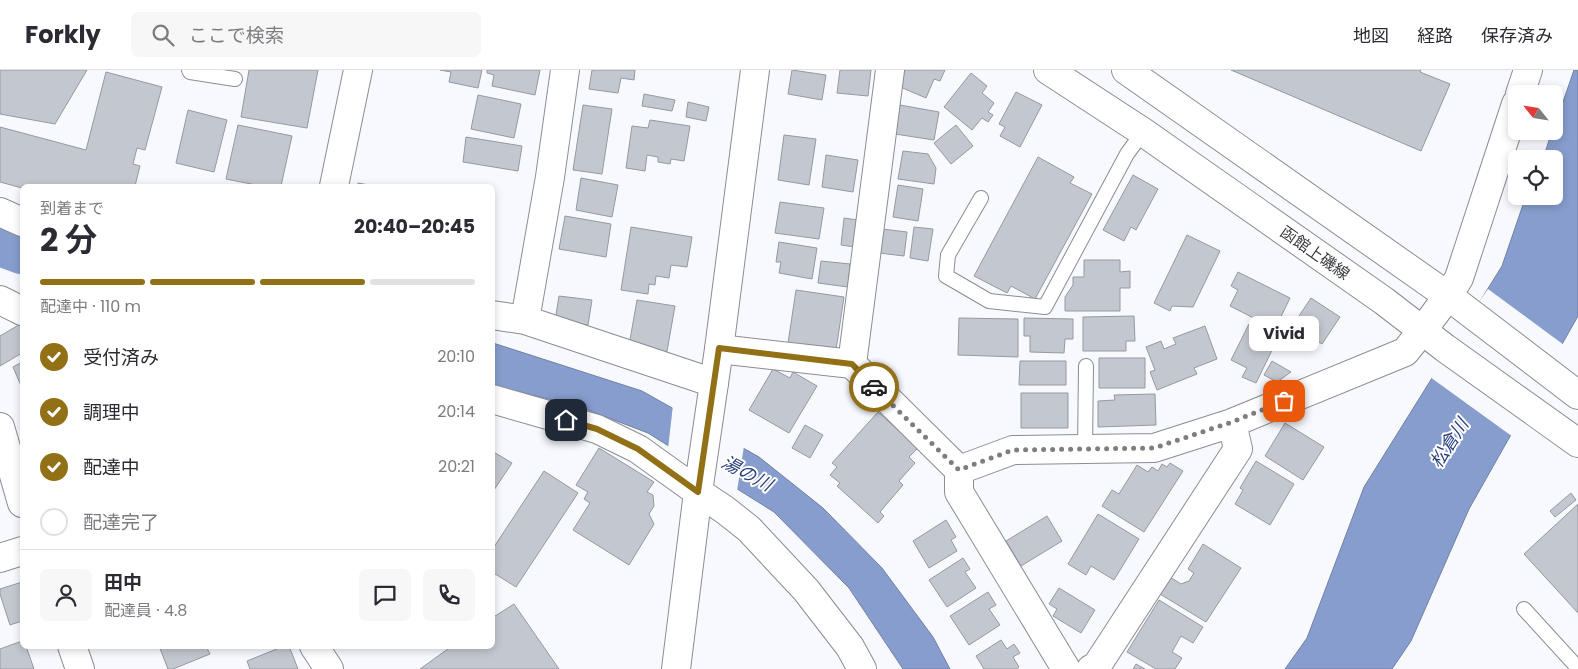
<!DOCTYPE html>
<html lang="ja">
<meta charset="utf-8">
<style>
:root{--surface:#fff;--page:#f7f7f7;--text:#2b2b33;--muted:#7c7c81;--line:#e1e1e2;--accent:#917016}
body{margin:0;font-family:Poppins,"Noto Sans JP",sans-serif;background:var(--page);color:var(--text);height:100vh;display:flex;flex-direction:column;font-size:19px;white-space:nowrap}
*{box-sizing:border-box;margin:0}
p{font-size:16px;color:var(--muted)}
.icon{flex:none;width:28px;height:28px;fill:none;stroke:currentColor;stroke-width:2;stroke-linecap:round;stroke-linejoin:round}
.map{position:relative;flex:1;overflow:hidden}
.details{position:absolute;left:20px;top:114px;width:475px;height:465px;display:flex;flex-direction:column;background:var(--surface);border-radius:8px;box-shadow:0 2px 8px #0003}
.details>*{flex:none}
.needle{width:32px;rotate:300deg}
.controls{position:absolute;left:1508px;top:15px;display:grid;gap:10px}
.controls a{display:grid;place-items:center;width:55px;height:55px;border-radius:8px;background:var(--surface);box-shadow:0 2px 8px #0003;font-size:25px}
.pin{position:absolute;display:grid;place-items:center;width:42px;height:42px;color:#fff;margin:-21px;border-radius:10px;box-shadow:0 2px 8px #0006}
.courier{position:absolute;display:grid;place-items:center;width:50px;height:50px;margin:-25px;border:4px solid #917016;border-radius:50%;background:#fff;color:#222;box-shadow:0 1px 6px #0007}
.bubble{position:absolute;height:35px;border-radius:8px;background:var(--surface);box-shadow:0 2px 8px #0003;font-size:16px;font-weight:700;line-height:35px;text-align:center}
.headline em{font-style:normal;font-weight:700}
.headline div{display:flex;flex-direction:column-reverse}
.headline{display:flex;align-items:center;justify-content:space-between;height:85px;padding:0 20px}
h1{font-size:32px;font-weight:700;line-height:38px}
.bar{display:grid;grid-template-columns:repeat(4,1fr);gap:8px 5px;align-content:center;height:60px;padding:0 20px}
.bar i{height:6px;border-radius:4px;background:var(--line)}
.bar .selected{background:var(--accent)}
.bar p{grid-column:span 4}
.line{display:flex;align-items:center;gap:12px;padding:0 20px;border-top:1px solid var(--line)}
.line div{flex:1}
.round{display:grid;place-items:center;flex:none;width:52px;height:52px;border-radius:8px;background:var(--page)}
ol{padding:0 20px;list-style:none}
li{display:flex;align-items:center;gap:15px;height:55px}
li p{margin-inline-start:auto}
li .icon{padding:5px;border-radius:50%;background:var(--accent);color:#fff;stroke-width:4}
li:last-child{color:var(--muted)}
li i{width:28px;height:28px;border:2px solid var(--line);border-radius:50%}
header{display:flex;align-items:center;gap:30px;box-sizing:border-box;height:70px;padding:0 25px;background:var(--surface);border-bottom:1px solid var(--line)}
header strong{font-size:24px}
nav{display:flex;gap:28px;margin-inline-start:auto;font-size:18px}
.search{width:350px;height:45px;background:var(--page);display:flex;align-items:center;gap:12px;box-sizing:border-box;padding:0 18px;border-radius:8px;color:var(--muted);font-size:19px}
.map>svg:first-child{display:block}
.water{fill:#879dce;stroke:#7080a3}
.pier{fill:#f7f9fe}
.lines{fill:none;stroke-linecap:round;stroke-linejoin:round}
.river{stroke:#879dce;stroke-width:50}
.building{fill:#c3c7cf;stroke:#9599a0}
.service-casing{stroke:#8a8d95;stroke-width:16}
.minor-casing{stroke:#8a8d95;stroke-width:30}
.tertiary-casing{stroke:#8a8d95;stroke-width:30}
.primary-casing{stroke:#8a8d95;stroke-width:30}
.service{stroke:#fff;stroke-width:14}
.minor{stroke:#fff;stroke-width:28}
.tertiary{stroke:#fff;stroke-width:28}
.primary{stroke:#fff;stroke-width:28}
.done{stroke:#7c7e82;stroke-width:5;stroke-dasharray:0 9}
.route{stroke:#917016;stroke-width:6}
.labels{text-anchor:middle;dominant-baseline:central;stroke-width:4;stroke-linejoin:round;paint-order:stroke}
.street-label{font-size:16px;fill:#3a3c3f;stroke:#fff}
.water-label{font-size:18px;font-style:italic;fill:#283f7c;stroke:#fff}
</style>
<header>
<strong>Forkly</strong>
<div class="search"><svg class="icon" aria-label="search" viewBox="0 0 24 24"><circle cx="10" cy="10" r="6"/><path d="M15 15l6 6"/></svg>ここで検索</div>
<nav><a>地図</a><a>経路</a><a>保存済み</a></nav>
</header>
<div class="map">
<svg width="1578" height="599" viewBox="0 0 1578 599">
<rect width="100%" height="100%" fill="#f7f9fe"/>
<path class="water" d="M1574 0H1578V246L1469 439 1411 571 1392 599H1285L1307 568 1364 417 1502 196 1526 126H1554V89H1543L1552 61H1554V58Z
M493 273 642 321 759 387 823 438 882 498 933 567 950 599H903L849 518 774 442 648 363 580 337 493 315Z"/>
<path class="pier" d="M1488 219 1564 275 1513 367 1430 307 1466 250Z
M673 335 744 376 737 421 668 379Z"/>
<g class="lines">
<path class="river" d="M0 171 22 179"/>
</g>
<path class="building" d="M0 0H87L55 54 0 44Z
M249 0H318L307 58 241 47Z
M440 0H482L478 18 449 12 451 2Z
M487 0H540L535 25 492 16 494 5 487 3Z
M592 0H635L634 10 621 8 618 23 589 19Z
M792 0 826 5 822 30 788 24Z
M840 0H871L868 26 837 23Z
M905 0H945L940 11 934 9 926 28 898 16Z
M1231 0H1421L1420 2 1450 14 1421 81Z
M106 2 162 17 145 80 137 78 133 94 140 96 135 116H22V118L0 112V57L86 80Z
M971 3 987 16 982 23 994 33 988 42 993 45 988 52 982 48 972 60 944 37Z
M1016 22 1042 35 1020 77 1000 66 1005 57 999 54Z
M644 24 675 30 672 41 642 36Z
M478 25 521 34 514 68 471 59Z
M688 32 709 37 706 51 686 47Z
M583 35 612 39 602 104 573 100Z
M900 35 939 42 934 70 895 64Z
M188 40 227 50 214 102 176 93Z
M650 50 690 56 684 91 671 89 670 94 658 92V87L647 85 645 101 626 98 632 56 648 58Z
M238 55 292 66 281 116H261L226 109Z
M956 55 973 76 951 94 934 73Z
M784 65 816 69 809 115 778 110Z
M466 67 522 76 518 101 463 92Z
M903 81 928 84 936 98 934 114 898 109Z
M826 85 858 90 853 122 822 117Z
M1038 87 1074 107 1070 113 1092 124 1035 229 1011 216 1007 223 974 206Z
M1133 105 1158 119 1136 160 1131 157 1124 171 1103 160Z
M581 108 618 115 612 147 576 140Z
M358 113 374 116H358Z
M898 115 923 119 918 151 893 147Z
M780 132 824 138 819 169 775 163Z
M565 146 611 154 606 187 559 179Z
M844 148 858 150 855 177 841 175Z
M631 157 692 167 687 197 671 195 669 208 656 206 655 215 649 214 648 224 621 220Z
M914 157 933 159 928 191 910 188Z
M882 159 907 162 904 186 879 183Z
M1187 165 1220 181 1193 237 1172 236 1170 241 1154 233Z
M779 172 817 178 812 209 779 203 781 192H776Z
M1084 190H1120V202L1130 201V218H1120V241H1065V227L1073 215V207H1084Z
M821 191 850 194 848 217 818 213Z
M1238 202 1290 228 1275 259 1230 236 1238 220 1231 216Z
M796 220 844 227 836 280 788 273Z
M559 226 592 230 588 255 555 251Z
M1311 228 1340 247 1322 274 1293 255Z
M637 230 675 236 666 287 628 281Z
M1134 246 1135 271H1126V281H1083V247Z
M959 248 1018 249V287L958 285Z
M1024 248 1073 249V269H1065L1064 283 1030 282V266H1024Z
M22 253V283L0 296V266Z
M1249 254 1278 268 1256 313 1242 307 1247 298 1231 290Z
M1205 256 1217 289 1194 298 1197 304 1157 320 1150 302 1155 300 1146 277 1161 271 1164 279 1176 274 1173 268Z
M1099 288H1145V318H1099Z
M1020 291H1066V315H1019Z
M1272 291 1291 302 1277 312 1264 305Z
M22 292V318L13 297Z
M773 299 790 308 793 302 817 316 789 363 749 340Z
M1021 323H1068V358H1021Z
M1155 324 1156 355 1098 357V331L1115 330 1114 325Z
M878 342 918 378 909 387 915 393 899 411 903 415 880 442 884 446 878 453 837 416 840 413 830 405 837 397 832 393Z
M1285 353 1324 377 1303 410 1265 386Z
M805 355 823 365 810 388 792 378Z
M599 378 654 412 647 422 653 425 654 436 649 444 654 454 629 495 573 460 590 433 584 429 588 422 576 415Z
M492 381 512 393 492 423Z
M1256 391 1294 414 1270 455 1235 434 1243 420 1240 418Z
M1170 393 1183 401 1144 462 1102 436 1112 420 1119 424 1137 395 1148 402 1152 397 1158 401 1162 394 1167 397Z
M544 401 578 423 516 517 492 502V480Z
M1571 423 1576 430 1555 447 1550 441Z
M1578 434V543L1524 484Z
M1098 444 1139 469 1114 510 1091 496 1086 505 1068 494Z
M1047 446 1062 471 1021 496 1006 471Z
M946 450 956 467 951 470 957 481 929 498 913 471Z
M1203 474 1241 498 1206 552 1160 524 1170 507 1181 514 1189 511 1194 503 1188 499Z
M963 488 970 499 965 502 976 518 947 537 929 510Z
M22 512V551L10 555 0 524V519Z
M1059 518 1095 540 1081 563 1053 546 1057 539 1049 534Z
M988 522 996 535 989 539 1000 555 969 575 950 546Z
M1159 530 1203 557 1193 573 1181 566 1172 582 1182 588 1175 599H1156L1127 582Z
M514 534 559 599H420L452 576H492V548Z
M1001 570 1007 579 1014 574 1020 583 1013 587 1019 597 1017 599H984L976 586Z
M22 571V576H26L34 599H0V579Z
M159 576H206L210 584 173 599H168Z
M284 576H289L298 599H250L247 591Z
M1136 594 1145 599H1133Z"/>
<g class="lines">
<g class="service-casing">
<path id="service" d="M189 0 190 2 235 9
M981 128 948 185 946 206 989 231 1045 237 1127 84 1143 62
M1085 379 1086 296
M1524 539 1578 598"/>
</g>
<g class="minor-casing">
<path id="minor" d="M334 116 358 0
M0 142 22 152
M0 230 22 241
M492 245 525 250 714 313
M525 250 550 107 565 0
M719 279 852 294 959 400 1013 380 1154 378 1232 353 1405 282 1422 261
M852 294 890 0
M492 329 597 359 638 379 698 422 725 440 749 459 806 520 850 577 862 599
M0 357 22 433
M959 400V422L1066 599
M0 488 22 481
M314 576 329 599
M1091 599 1096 597 1238 379 1232 353"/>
</g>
<g class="tertiary-casing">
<path id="tertiary" d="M1520 24 1528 0
M1422 261 1448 226 1459 208 1516 34
M72 576 80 599
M676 599 698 422 719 279 755 0"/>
</g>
<g class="primary-casing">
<path id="primary" d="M1048 0 1143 62 1384 231 1445 278 1578 373
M1126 0 1448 226 1578 325"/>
</g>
<use href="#service" class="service"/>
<use href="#minor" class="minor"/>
<use href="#tertiary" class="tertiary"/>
<use href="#primary" class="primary"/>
</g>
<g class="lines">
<path class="done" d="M874 317 959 400 1013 380 1154 378 1232 352 1284 331"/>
<path class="route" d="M566 350 597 359 638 379 698 422 719 278 852 294 874 317"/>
</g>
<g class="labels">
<g class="street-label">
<text transform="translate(1315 183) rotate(35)">函館上磯線</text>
</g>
<g class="water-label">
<text transform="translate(1449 373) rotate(-57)">松倉川</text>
<text transform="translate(747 403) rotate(28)">湯の川</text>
</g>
</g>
</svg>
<div class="controls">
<a><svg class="needle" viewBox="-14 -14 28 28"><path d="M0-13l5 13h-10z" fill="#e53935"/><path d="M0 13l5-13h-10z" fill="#7c7c81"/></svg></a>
<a><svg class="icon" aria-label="locate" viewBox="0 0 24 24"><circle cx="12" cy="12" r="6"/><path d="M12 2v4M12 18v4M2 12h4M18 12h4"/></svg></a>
</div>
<div class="pin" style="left:1284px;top:331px;background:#ea580c"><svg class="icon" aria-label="bag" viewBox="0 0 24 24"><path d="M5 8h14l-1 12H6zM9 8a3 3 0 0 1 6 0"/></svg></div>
<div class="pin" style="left:566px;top:350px;background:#1f2937"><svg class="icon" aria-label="home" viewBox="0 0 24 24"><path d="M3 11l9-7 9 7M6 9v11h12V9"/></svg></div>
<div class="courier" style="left:874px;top:317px"><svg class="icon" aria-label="car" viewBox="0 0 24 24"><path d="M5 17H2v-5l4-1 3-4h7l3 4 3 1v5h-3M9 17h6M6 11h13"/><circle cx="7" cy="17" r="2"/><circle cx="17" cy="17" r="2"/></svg></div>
<div class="bubble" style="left:1249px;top:246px;width:70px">Vivid</div>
<section class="details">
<div class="headline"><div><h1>2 分</h1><p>到着まで</p></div><em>20:40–20:45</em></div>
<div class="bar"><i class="selected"></i><i class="selected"></i><i class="selected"></i><i></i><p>配達中 · 110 m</p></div>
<ol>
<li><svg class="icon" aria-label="check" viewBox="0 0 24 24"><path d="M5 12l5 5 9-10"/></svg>受付済み<p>20:10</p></li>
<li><svg class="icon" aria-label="check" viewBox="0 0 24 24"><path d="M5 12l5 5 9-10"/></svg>調理中<p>20:14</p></li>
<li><svg class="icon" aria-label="check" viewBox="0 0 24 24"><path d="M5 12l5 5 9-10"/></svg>配達中<p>20:21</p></li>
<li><i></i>配達完了</li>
</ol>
<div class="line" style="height:90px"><a class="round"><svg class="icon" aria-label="person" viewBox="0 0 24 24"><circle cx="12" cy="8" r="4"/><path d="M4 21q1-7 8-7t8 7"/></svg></a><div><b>田中</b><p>配達員 · 4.8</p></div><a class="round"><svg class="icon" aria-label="chat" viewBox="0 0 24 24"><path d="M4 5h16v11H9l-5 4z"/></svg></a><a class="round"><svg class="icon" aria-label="phone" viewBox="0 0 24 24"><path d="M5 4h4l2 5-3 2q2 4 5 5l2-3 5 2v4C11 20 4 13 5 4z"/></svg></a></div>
</section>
</div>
